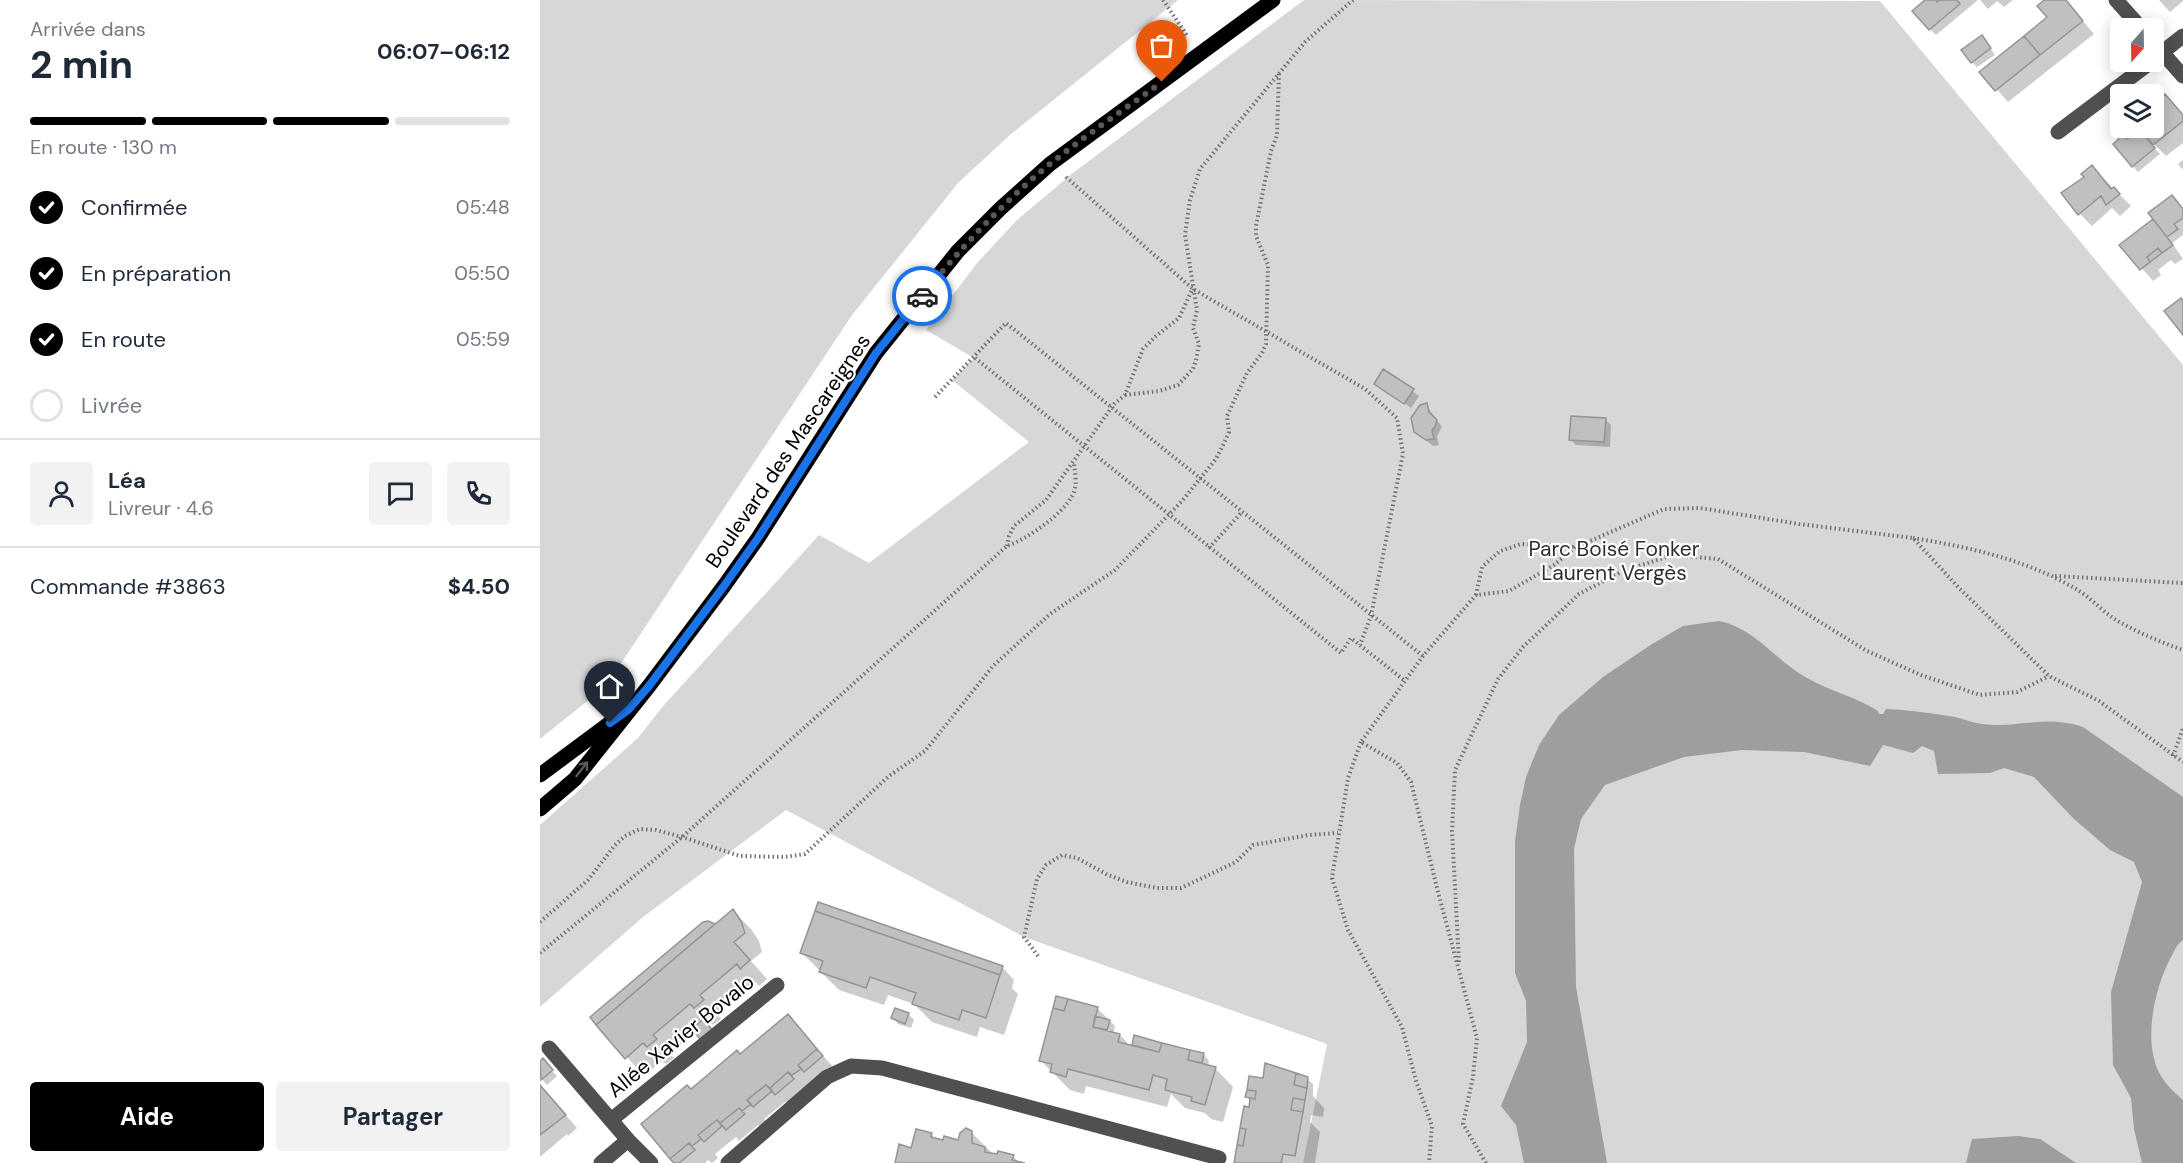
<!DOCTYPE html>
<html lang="fr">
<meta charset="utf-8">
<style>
:root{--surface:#fff;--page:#f2f2f3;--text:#1f2937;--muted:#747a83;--line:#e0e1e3;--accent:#000}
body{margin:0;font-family:"DM Sans",sans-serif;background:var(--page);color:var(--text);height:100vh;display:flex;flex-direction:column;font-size:22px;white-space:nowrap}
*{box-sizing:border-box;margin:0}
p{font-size:20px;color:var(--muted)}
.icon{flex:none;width:33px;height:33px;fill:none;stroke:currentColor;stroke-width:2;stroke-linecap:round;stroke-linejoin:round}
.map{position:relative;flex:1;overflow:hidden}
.side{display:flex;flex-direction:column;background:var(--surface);width:540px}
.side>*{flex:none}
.needle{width:39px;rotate:200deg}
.buttons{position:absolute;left:1570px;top:18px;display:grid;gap:12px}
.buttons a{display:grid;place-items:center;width:54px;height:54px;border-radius:6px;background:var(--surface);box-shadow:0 3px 15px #0003;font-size:30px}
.pin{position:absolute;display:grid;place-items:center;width:51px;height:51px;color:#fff;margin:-62px -26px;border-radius:50% 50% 50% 0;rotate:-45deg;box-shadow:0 0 6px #0007}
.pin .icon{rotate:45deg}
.courier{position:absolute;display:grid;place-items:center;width:60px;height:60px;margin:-30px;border:4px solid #1a73e8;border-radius:50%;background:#fff;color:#222;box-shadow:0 2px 8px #0007}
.head em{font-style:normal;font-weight:700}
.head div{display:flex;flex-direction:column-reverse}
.head{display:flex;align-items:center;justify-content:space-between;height:102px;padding:0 30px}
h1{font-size:39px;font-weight:700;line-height:45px}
.bar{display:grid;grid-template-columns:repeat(4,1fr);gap:9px 6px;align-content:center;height:72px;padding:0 30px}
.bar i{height:8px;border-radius:4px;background:var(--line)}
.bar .on{background:var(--accent)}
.bar p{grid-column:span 4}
.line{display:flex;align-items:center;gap:15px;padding:0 30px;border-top:2px solid var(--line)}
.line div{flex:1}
.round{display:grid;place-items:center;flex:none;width:63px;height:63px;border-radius:6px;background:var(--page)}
ol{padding:0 30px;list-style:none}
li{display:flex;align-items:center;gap:18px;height:66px}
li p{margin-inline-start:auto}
li .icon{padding:6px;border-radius:50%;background:var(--accent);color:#fff;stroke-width:4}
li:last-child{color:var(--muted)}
li i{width:33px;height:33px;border:3px solid var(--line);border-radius:50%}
.button{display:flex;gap:12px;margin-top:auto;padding:12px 30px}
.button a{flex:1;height:69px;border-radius:6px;background:var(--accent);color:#fff;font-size:24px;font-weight:700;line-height:69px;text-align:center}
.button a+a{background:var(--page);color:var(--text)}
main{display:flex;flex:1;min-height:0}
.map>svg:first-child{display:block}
.green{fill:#d7d7d7}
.water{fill:#9e9e9e}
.shadow{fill:#0003}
.building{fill:#c0c0c0;stroke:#949494;stroke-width:1.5}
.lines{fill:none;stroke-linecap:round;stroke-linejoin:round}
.path{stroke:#727272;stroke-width:4;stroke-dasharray:1.5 3;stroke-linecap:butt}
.minor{stroke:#505050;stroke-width:15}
.major{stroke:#000;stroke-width:15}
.oneway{stroke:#595959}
.done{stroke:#595959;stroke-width:6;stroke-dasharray:0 10.8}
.route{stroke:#1a73e8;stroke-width:8}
.labels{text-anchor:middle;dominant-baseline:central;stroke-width:4.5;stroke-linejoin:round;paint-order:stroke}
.street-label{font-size:21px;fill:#000;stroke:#fff}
.park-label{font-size:21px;fill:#2e2e2e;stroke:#fff}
</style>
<main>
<section class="side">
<div class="head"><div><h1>2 min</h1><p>Arrivée dans</p></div><em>06:07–06:12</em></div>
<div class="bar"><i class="on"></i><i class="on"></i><i class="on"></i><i></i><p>En route · 130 m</p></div>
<ol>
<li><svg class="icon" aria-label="check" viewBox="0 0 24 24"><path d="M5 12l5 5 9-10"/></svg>Confirmée<p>05:48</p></li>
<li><svg class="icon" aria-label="check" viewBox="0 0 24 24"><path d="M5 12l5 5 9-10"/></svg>En préparation<p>05:50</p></li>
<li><svg class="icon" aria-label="check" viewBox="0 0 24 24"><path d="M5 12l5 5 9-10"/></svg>En route<p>05:59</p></li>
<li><i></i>Livrée</li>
</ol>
<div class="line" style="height:108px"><a class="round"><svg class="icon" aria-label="person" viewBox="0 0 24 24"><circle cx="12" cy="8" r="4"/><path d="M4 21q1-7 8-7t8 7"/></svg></a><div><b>Léa</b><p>Livreur · 4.6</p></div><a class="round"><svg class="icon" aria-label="chat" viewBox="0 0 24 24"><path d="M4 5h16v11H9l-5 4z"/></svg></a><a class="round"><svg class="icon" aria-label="phone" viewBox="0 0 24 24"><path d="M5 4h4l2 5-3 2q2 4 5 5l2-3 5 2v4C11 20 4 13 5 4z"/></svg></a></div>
<div class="line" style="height:78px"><div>Commande #3863</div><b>$4.50</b></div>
<div class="button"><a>Aide</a><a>Partager</a></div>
</section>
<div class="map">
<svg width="1643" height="1163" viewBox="0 0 1643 1163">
<rect width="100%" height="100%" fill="#fff"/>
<path class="green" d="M0 0H638L471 134 418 183 312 315 66 686 0 739Z
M764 0 1340 1 1643 365V1163H763L787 1044 484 937 246 810 103 917 0 1007V825L98 738 124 705 279 535 329 563 489 442 412 380 434 358 386 330 438 262 477 220 533 173Z"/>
<path class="water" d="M1179 621C1215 628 1236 661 1267 678 1290 691 1316 697 1338 711L1339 714H1343L1346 709C1369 710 1392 713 1415 717 1424 719 1433 723 1442 724 1478 729 1504 714 1543 727L1643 797V940C1636 945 1634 952 1630 959 1614 990 1602 1044 1621 1076 1626 1085 1635 1093 1643 1100V1163H1602L1594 1129 1591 1098 1573 1065 1571 992 1602 882 1594 862 1570 850 1534 819 1494 777 1464 768 1450 773 1398 774 1394 751 1382 746 1373 753 1343 745 1330 766 1264 752 1202 750 1144 757 1065 785 1041 819 1034 849 1036 987 1067 1163H984L976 1125 961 1106 987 1042 986 1001 975 973V842L980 805 986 777 999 745 1019 715 1063 677 1112 644 1143 626Z
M1478 1136 1500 1139 1536 1163H1426L1432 1139Z"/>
<path class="shadow" d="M1383 0H1438L1396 35 1390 29Z
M1440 0H1473L1464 7 1457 1 1448 9Z
M1507 0H1525L1554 34 1468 102 1442 72 1509 17Z
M1619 0H1643V1L1630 12Z
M1447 43 1455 55 1437 67 1432 62Z
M1625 96 1643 115V143L1626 156 1614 144 1612 146 1620 154 1598 172 1575 144 1594 128 1601 132 1603 130 1601 128H1614V105Z
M1643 160V170L1638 164Z
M1552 167 1591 206 1580 216 1572 208 1552 226 1540 214 1546 178Z
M1643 210V235L1632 243 1643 259 1635 264 1631 260 1618 270 1621 275 1613 281 1582 245Z
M844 371 879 396 871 408 836 383Z
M886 405 902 427 897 436 899 445 893 446 875 431Z
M1065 419 1071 425 1070 447 1036 445 1030 439Z
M193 911 211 929 219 941 222 952 211 961 227 979 219 986 216 982 177 1014 181 1019 173 1025 169 1021 130 1054 134 1058 126 1064 122 1061 104 1076 52 1018 168 922 176 925Z
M262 953 462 967 474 980 472 988 478 994 464 1035 440 1027 437 1037 392 1022 374 1004 348 995 344 1005 299 990Z
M557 1008 575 1026 573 1034 580 1035 592 1048 595 1037 664 1055 669 1061 668 1066 675 1068 693 1087 683 1122 671 1119 665 1113 645 1108 631 1094 627 1107 546 1086 544 1094 530 1090 500 1060Z
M368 1014 374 1020 371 1028 358 1024 353 1018Z
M248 1016 294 1068 249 1105 245 1102 224 1119 228 1123 221 1128 218 1125 199 1141 196 1137 175 1154 178 1158 172 1163 168 1160 165 1163H136L151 1091 201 1056Z
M3 1061 17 1076 7 1085 0 1077V1063Z
M767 1079 773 1084V1096L784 1108 783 1117 771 1115 770 1122 780 1132 775 1163H696L710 1109 711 1101 707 1097 724 1080Z
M0 1086 37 1128 28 1136 27 1134 0 1157Z
M429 1130 454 1155 473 1156 479 1163H356L391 1135 397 1140 419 1142Z"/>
<path class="building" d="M1385 0H1396L1397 2 1400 0H1417L1420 4 1389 30 1372 11Z
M1504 0H1526L1543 21 1500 55 1484 36 1507 17 1497 6Z
M1442 35 1451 48 1431 63 1421 50Z
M1484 36 1500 55 1455 91 1439 72Z
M1625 94 1643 115V121L1613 145 1599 128H1614V111L1619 107 1615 103Z
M1592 128 1600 129 1587 139 1583 135Z
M1600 129 1615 148 1592 167 1573 144 1583 135 1587 139Z
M1552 165 1571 189 1574 187 1580 194 1566 205 1561 196 1538 215 1521 193 1544 177 1541 174Z
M1632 195 1643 209V218L1634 224 1638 229 1627 237 1608 213Z
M1613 219 1633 245 1622 253 1618 248 1607 257 1610 262 1600 270 1579 245Z
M1618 248 1622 253 1610 262 1607 257Z
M1641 298 1643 301V335L1624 311Z
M843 369 874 389 864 404 834 384Z
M887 403 889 412 897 420 895 427 892 430 894 439 886 440 874 432 871 418 880 405Z
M1031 416 1066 418 1064 442 1029 440Z
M278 902 463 966 460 975 275 911Z
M193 909 201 921 205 933 194 942 210 960 200 969 197 964 160 995 164 1000 154 1008 150 1004 113 1035 117 1039 107 1047 103 1043 85 1059 56 1025Z
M275 911 460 975 446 1018 422 1010 419 1020 372 1004 376 993 330 977 326 988 279 972 283 961 260 953Z
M168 921 175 924 56 1025 50 1017 163 922Z
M516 996 528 999 524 1011 513 1008Z
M528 999 558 1007 553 1027 580 1034 578 1042 619 1052 622 1043 650 1050 648 1060 676 1067 665 1105 651 1101 652 1097 625 1090 627 1079 613 1075 609 1090 528 1069 526 1077 510 1072 512 1064 499 1061 513 1008 524 1011Z
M355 1008 369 1013 365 1024 351 1018Z
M248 1014 277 1049 258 1065 261 1069 252 1075 248 1072 230 1088 226 1085 207 1100 211 1104 202 1111 199 1108 180 1123 177 1120 158 1135 161 1139 152 1146 149 1143 130 1159 101 1124 147 1085 151 1089 197 1050 200 1054Z
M555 1016 570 1020 567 1030 553 1027Z
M163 1019 175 1033 163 1043 152 1029Z
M594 1035 622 1043 619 1052 592 1045Z
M277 1049 283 1056 264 1072 258 1065Z
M650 1050 664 1053 662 1063 648 1060Z
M3 1058 13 1070 1 1080 0 1061Z
M725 1063 756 1073 754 1085 767 1088 765 1100 753 1098 751 1110 763 1112 755 1156 743 1154 741 1163H694L697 1145 703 1146 706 1129 700 1128 704 1106 709 1107 710 1098 715 1099 716 1091 707 1090 709 1076 723 1078Z
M248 1072 254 1079 235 1095 230 1088Z
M756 1073 768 1077 767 1088 754 1085Z
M0 1085 26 1115 0 1135Z
M226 1085 232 1091 213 1107 207 1100Z
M707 1090 716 1091 715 1099 705 1097Z
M753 1098 765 1100 763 1112 751 1110Z
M199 1108 205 1114 186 1130 180 1123Z
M177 1120 182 1126 164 1142 158 1135Z
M426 1128 432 1131V1143L445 1147V1152L457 1154 458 1151 474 1155 472 1160 485 1163H355L359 1144 371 1148 376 1129 392 1133 391 1137 403 1140 404 1136 418 1140 420 1133Z
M700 1128 706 1129 703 1146 697 1145Z
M149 1143 155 1150 139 1163H134L130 1159Z"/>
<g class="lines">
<path class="path" d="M623 0 648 37
M526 177 653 289 825 389 857 418 863 454 831 616 820 645
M435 358 801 653 811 638 865 681
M585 395 619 391 638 385 653 369 656 360 659 344 653 328 657 310 645 235 650 200 660 169 765 42 813 0
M395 397 466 323 883 656
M1373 538C1429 547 1487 560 1536 589 1550 597 1562 611 1576 620 1597 632 1620 642 1643 650
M467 546 469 536 474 526 506 500 574 404 585 395 603 349 616 336 639 318 652 290
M669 548 702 512
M1515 576 1643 583
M936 595 942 567 960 551 981 544 1035 547
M821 742 808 778 792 878 808 930 862 1027 876 1081 892 1126 889 1163
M1633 756 1643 728
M0 922 48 880 75 845 85 836 100 829 116 830 142 837 200 856 245 857 265 854 349 776 385 751 453 666 510 614 575 570 642 501 676 459 684 443 689 432 687 416 707 373 722 353 726 344 728 265 716 236V226L731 151 737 135 739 73
M0 953 142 837 467 546C487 539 522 515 532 496 538 486 535 474 534 464
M498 956 484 937 497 879 506 865 522 855 537 858 568 875 587 882 617 888H641L696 862 713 845 769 835 798 833
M919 962 912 831 915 770 958 679 983 647 1039 594 1083 571 1133 555 1178 559 1327 651 1381 675 1440 695 1477 692 1509 676
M946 1163 923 1124 933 1077 937 1038 898 892 871 782 857 763 821 742 883 656 936 595 969 591 1014 565 1036 547 1124 509 1160 508 1259 524 1373 538 1419 588 1509 676 1559 701 1643 762"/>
<path class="minor" d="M1576 0 1601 28
M1614 43 1643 76
M1615 58 1643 36
M1518 132 1611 62
M9 1048 88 1140 111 1163
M71 1120 237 985
M61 1163 88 1140
M188 1163 287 1077 311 1066 342 1068 679 1158"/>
<path class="major" d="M0 775 74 720
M0 809 35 779 109 686 184 586 218 538 336 353 418 251 461 208 510 164 733 0"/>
</g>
<defs><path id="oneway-shaft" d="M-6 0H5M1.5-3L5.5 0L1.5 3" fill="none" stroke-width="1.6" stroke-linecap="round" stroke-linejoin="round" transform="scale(1.5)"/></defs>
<use class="oneway" href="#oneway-shaft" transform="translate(42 769) rotate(-52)"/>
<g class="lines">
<path class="done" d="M382 296C421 248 462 203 510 164 546 135 585 109 622 82"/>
<path class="route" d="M70 723 88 710 109 686 184 586 218 538 336 353 382 296"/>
</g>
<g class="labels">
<g class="street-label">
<text transform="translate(248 451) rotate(-56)">Boulevard des Mascareignes</text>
<text transform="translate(141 1036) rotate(-39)">Allée Xavier Bovalo</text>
</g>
<g class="park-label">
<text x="1074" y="549">Parc Boisé Fonker<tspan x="1074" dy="24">Laurent Vergès</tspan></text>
</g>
</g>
</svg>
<div class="buttons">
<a><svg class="needle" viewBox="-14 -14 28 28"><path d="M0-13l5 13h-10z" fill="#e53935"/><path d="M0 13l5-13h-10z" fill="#747a83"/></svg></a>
<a><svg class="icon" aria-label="layers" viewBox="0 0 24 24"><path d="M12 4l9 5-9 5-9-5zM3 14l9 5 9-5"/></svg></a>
</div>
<div class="pin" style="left:622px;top:82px;background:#ea580c"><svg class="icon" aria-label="bag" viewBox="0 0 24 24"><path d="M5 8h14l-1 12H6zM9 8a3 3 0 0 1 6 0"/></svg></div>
<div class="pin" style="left:70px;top:723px;background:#1f2937"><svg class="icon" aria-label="home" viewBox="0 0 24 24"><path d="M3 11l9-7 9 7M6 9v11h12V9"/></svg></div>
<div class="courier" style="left:382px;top:296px"><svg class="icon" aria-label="car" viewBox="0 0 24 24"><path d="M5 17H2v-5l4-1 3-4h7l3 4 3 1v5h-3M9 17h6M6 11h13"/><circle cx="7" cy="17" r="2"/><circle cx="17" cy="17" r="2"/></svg></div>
</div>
</main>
